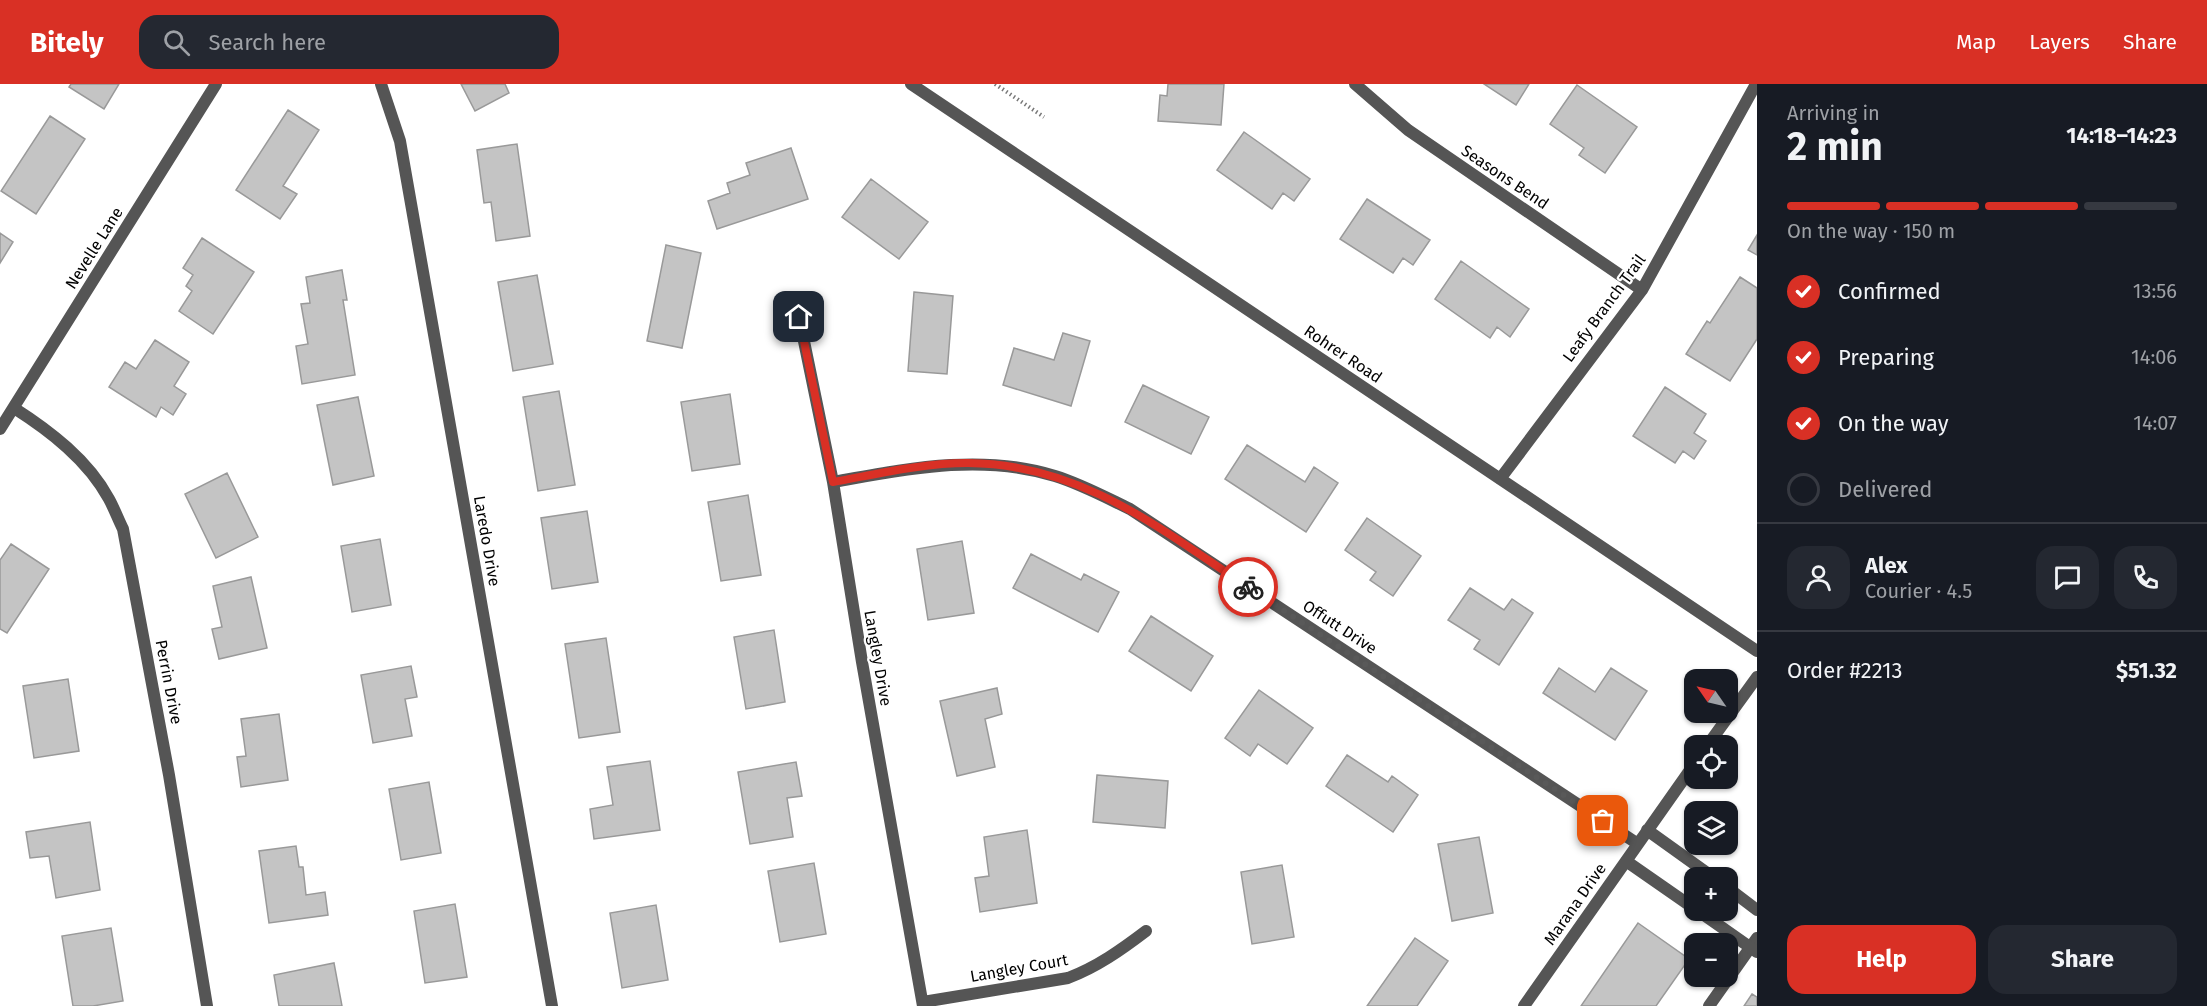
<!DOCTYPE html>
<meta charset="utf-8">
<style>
:root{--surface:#171b24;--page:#242831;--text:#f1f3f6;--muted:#9ea1a6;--line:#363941;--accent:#d93025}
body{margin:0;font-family:"Fira Sans",sans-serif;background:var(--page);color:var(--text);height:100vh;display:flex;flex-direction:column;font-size:22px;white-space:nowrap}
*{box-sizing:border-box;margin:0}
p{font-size:20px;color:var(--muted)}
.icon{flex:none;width:33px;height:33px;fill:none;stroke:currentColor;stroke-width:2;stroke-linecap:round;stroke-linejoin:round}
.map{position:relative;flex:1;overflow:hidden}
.drawer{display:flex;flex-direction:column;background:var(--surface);width:450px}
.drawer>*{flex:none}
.needle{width:39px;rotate:304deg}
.fabs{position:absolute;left:1684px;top:585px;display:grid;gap:12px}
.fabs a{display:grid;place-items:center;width:54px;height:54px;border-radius:12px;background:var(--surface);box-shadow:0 2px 4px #0004;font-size:30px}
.pin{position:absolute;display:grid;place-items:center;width:51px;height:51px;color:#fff;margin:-26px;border-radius:12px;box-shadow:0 3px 9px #0006}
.courier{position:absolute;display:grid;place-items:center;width:60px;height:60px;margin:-30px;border:4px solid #d93025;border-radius:50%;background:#fff;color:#222;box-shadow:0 2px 8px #0007}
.head em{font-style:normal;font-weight:700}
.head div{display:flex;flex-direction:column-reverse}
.head{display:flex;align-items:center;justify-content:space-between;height:102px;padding:0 30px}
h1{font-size:39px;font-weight:700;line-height:45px}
.bar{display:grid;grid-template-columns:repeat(4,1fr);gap:9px 6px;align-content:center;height:72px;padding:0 30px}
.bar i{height:8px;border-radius:4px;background:var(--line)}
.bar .on{background:var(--accent)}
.bar p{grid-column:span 4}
.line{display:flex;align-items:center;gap:15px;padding:0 30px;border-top:2px solid var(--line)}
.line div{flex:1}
.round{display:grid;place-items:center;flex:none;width:63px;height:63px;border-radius:18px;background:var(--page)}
ol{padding:0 30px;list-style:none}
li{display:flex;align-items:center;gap:18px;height:66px}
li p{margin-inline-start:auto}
li .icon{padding:6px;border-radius:50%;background:var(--accent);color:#fff;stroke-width:4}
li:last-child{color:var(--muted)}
li i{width:33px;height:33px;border:3px solid var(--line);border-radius:50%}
.cta{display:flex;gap:12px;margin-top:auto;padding:12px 30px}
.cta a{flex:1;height:69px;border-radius:18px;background:var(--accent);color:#fff;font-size:24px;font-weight:700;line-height:69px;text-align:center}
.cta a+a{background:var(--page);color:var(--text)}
header{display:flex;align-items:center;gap:36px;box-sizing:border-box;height:84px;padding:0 30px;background:var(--accent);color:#fff}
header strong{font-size:28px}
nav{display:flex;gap:33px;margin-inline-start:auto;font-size:21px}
.search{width:420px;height:54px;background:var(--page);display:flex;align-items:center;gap:15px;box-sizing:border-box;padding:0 21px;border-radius:18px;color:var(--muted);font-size:22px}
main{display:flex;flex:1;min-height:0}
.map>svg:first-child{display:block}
.building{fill:#c4c4c4;stroke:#999;stroke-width:1.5}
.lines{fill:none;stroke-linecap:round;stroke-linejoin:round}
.path{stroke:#777;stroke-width:4;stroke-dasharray:1.5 3;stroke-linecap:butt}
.lane{stroke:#555;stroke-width:12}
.street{stroke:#555;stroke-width:12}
.done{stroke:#595959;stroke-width:6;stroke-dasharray:0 10.8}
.route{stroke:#d93025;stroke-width:8}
.labels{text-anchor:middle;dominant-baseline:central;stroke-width:4.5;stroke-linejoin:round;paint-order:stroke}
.street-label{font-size:16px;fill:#000;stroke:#fff}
</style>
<header>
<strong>Bitely</strong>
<div class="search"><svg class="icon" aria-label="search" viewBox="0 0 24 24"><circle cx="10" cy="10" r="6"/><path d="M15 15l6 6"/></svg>Search here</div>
<nav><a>Map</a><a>Layers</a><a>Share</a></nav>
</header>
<main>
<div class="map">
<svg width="1757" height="922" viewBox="0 0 1757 922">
<rect width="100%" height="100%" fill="#fff"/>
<path class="building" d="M71 0H119L104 25 69 3Z
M461 0H505L509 9 475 27Z
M1168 0H1224L1221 41 1158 37 1160 11 1167 12Z
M1484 0H1529L1516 21Z
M1577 1 1637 43 1605 89 1579 71 1584 64 1550 40Z
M288 26 319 46 283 102 297 110 280 135 236 106Z
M50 32 85 55 36 130 1 107Z
M1244 48 1310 95 1294 117 1283 109 1272 125 1217 86Z
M517 60 530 152 496 157 491 118 484 119 477 66Z
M791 64 808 115 717 145 708 117 730 109 727 99 750 91 746 79Z
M871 95 928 138 899 175 842 133Z
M1367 115 1430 156 1413 181 1403 174 1393 189 1340 155Z
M0 149 13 158 0 179Z
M1757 151V171L1748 166Z
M202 154 254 188 213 250 179 227 192 207 186 202 193 191 183 184Z
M666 161 701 169 682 264 647 257Z
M1461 177 1529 225 1510 253 1497 243 1490 254 1435 215Z
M342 186 347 216H343L355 291 302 300 296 262 308 260 301 220 310 219 306 193Z
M537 191 553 280 513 287 498 198Z
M1740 193 1757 204V255L1730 297 1686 270 1707 237 1710 239Z
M914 208 953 212 947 290 908 287Z
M1063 249 1090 257 1071 322 1003 301 1014 264 1054 276Z
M155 256 189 278 174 302 186 310 173 331 161 323 156 333 109 303 125 278 136 285Z
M1143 301 1209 333 1191 370 1125 338Z
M1665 303 1706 330 1694 349 1706 357 1694 375 1683 367 1675 379 1633 352Z
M559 307 575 401 538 407 523 313Z
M730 310 740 380 692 387 681 318Z
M358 313 374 392 333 401 317 321Z
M1247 361 1305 398 1314 383 1338 399 1306 448 1225 395Z
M227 389 258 453 216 474 185 410Z
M748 411 761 491 721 497 708 418Z
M587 427 598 498 552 505 541 434Z
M1367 434 1421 472 1393 512 1370 496 1376 488 1345 466Z
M380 455 391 521 352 528 341 462Z
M962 457 974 529 928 536 917 465Z
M11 460 49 485 7 549 0 545V476Z
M1031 470 1081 496 1084 490 1119 508 1098 548 1013 504Z
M251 493 267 564 219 575 212 545 222 543 213 502Z
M1470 504 1504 526 1512 515 1533 529 1499 581 1474 565 1480 556 1448 536Z
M1151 532 1213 572 1191 607 1129 567Z
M774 546 785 618 746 625 734 553Z
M606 554 620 648 579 654 565 560Z
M411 582 417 613 405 615 412 652 373 659 361 591Z
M1559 584 1595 608 1611 584 1647 607 1615 656 1543 609Z
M68 595 79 667 34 674 23 602Z
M997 604 1002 630 985 635 995 683 957 692 940 617Z
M1259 606 1313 644 1287 680 1258 660 1250 672 1225 654Z
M279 630 288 696 241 703 237 673 246 672 241 635Z
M1347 671 1388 698 1392 692 1418 711 1393 748 1326 702Z
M650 677 660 746 594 755 590 725 613 721 607 683Z
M796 678 802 712 787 714 793 753 750 760 738 688Z
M1097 691 1168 697 1165 744 1093 738Z
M429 698 441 769 401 776 389 705Z
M90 738 100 806 56 814 49 772 30 774 26 748Z
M1027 746 1037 819 980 828 975 794 989 792 984 753Z
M1479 753 1493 829 1452 837 1438 760Z
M296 762 299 783H303L306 811 325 808 328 831 269 839 259 767Z
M814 779 826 850 780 858 768 787Z
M1282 781 1294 853 1252 860 1241 788Z
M455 820 467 893 425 899 414 827Z
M656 821 668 896 622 904 610 829Z
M1638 839 1689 875 1656 922H1581Z
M111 844 123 917 93 922H73L62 852Z
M1415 854 1448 877 1417 922H1367Z
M334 879 342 922H279L274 891Z
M1752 910 1757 913V922H1744Z"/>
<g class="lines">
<path class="path" d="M995 0 1044 33"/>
<path class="lane" d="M1709 922 1757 854"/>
<path class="street" d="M381 0 400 57 552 922
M911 0 1757 567
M1355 0 1408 46 1642 206
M799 233 833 398 862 578 923 922
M14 324C50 347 88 376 109 415 114 424 118 435 123 445L169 691 207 922
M0 345 216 0
M1500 395 1642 206 1756 0
M833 398C906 385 981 369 1055 392 1081 400 1105 413 1130 425L1638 760
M1707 662 1757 593
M1647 746 1714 794
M1626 777 1695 825
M1728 804 1757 826
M1697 826 1757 868
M923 918 1068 894C1097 883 1121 866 1146 847
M1524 922 1695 679"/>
</g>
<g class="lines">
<path class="done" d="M1248 503 1603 737"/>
<path class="route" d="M799 233 833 398C877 390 923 379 968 379 1081 380 1159 444 1248 503"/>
</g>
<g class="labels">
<g class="street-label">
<text transform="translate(1505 93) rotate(34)">Seasons Bend</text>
<text transform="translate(94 164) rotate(-58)">Nevelle Lane</text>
<text transform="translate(1604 224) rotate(-54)">Leafy Branch Trail</text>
<text transform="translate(1343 270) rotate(34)">Rohrer Road</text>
<text transform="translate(487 457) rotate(80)">Laredo Drive</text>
<text transform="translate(1340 543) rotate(33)">Offutt Drive</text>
<text transform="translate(878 574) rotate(80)">Langley Drive</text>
<text transform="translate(169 598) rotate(79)">Perrin Drive</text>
<text transform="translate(1575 820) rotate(-55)">Marana Drive</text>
<text transform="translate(1019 884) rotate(-10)">Langley Court</text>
</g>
</g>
</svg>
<div class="fabs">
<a><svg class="needle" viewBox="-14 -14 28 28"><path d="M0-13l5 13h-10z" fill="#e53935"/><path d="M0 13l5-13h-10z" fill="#9ea1a6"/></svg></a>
<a><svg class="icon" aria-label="locate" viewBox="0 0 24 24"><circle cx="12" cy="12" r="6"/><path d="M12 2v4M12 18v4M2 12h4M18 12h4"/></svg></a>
<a><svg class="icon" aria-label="layers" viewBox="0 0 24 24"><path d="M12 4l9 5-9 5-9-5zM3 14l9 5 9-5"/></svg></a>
<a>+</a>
<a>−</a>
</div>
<div class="pin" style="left:1603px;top:737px;background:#ea580c"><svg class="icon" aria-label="bag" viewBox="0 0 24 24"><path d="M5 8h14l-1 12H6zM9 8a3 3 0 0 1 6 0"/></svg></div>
<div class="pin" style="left:799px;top:233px;background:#1f2937"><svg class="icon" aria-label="home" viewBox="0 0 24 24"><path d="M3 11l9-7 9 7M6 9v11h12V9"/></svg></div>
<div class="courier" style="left:1248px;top:503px"><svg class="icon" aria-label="bike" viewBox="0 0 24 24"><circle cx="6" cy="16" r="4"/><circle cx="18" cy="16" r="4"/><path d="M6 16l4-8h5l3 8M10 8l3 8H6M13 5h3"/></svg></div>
</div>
<section class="drawer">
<div class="head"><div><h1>2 min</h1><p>Arriving in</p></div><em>14:18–14:23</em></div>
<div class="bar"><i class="on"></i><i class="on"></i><i class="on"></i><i></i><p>On the way · 150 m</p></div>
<ol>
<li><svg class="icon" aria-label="check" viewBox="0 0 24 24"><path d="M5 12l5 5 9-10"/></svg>Confirmed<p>13:56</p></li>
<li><svg class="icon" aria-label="check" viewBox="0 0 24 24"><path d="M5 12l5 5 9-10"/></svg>Preparing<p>14:06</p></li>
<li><svg class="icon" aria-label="check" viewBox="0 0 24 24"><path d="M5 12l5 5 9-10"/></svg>On the way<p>14:07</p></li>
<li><i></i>Delivered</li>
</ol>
<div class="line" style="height:108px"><a class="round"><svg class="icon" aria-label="person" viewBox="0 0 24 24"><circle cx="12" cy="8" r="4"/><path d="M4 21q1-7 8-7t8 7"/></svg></a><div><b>Alex</b><p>Courier · 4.5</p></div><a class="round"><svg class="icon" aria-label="chat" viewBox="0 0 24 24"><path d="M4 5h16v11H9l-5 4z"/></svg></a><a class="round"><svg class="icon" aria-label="phone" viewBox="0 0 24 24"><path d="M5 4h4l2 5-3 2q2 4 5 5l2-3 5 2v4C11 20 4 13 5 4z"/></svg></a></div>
<div class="line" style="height:78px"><div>Order #2213</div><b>$51.32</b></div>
<div class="cta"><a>Help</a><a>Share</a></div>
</section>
</main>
